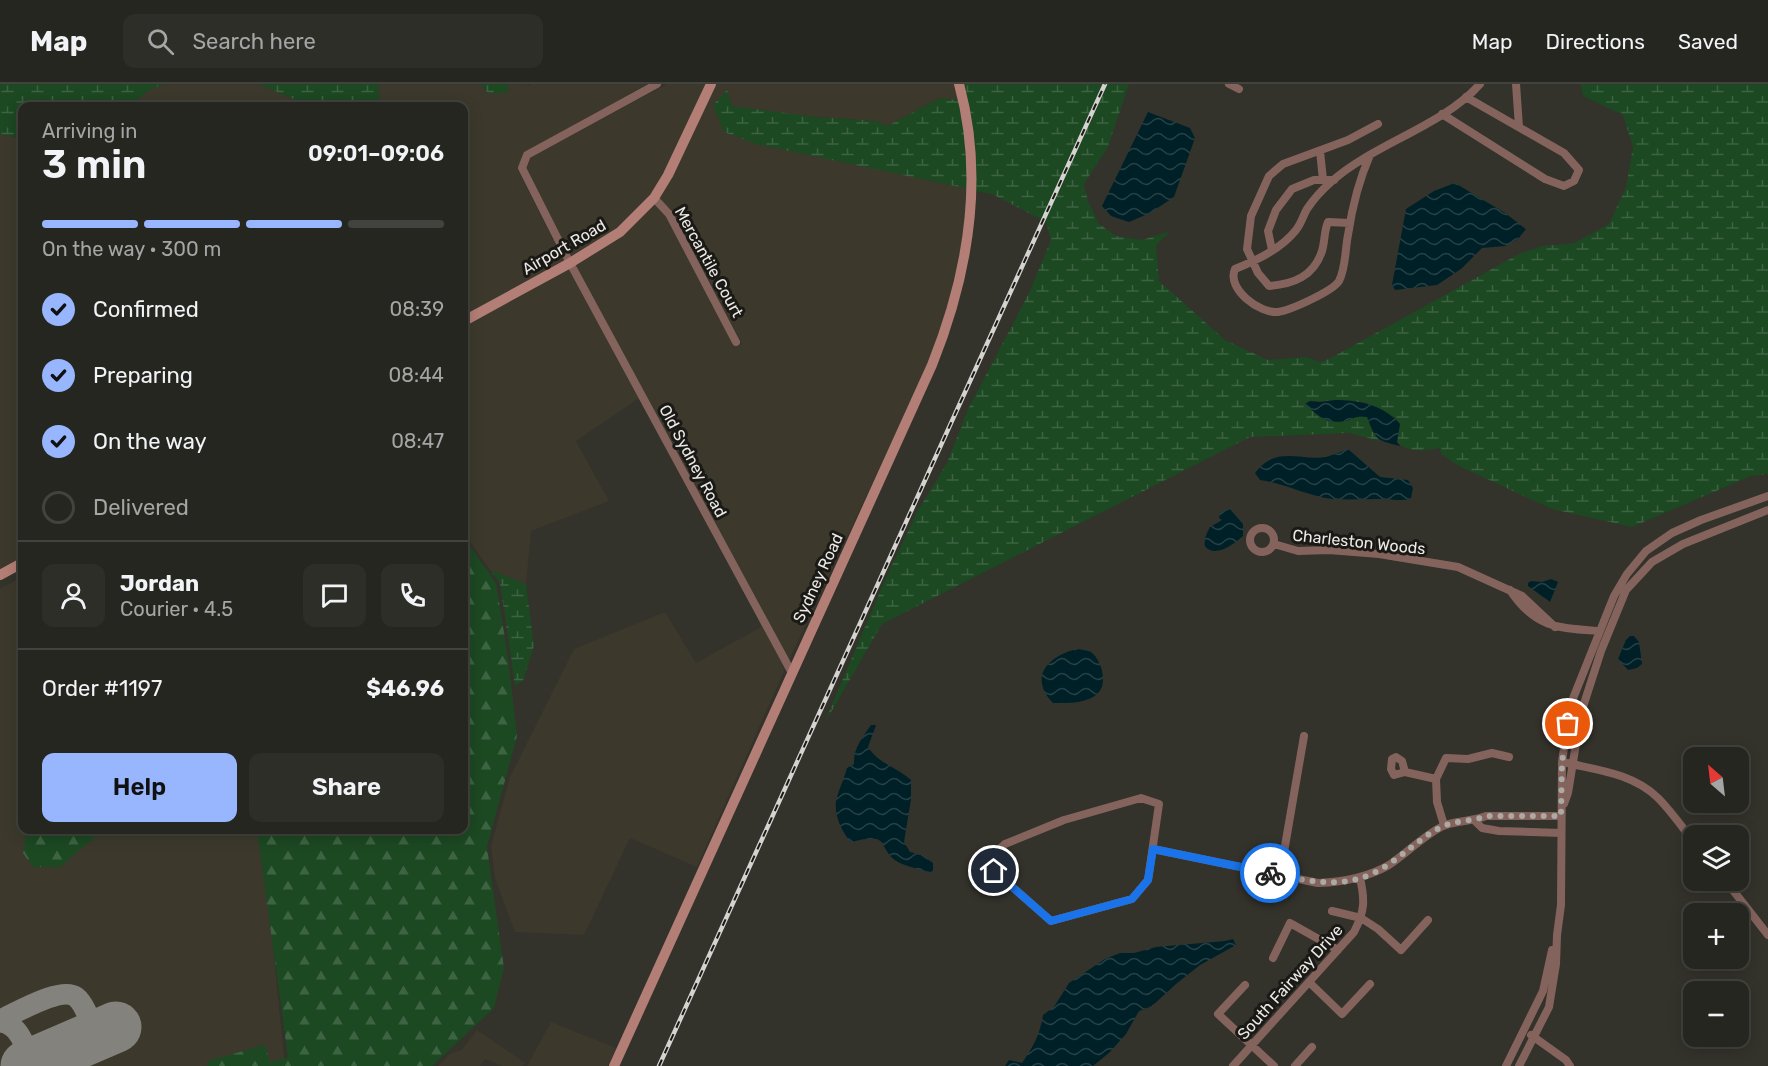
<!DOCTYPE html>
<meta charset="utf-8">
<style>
:root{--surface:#262620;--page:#2e2e29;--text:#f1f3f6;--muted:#a4a5a5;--line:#42433e;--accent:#97b6fd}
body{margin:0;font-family:Rubik,sans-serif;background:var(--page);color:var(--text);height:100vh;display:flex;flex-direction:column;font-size:22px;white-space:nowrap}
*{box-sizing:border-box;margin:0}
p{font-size:20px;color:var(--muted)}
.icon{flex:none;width:33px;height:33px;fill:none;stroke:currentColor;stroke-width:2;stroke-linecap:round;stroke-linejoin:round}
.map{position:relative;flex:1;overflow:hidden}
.details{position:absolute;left:18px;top:18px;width:450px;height:732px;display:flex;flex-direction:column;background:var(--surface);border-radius:12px;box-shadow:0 3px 15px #0003,0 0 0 2px var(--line)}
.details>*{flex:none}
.needle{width:39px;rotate:332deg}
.fabs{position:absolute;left:1683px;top:663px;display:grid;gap:12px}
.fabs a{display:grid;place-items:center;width:66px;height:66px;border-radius:12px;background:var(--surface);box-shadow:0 3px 15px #0003,0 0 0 2px var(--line);font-size:30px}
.pin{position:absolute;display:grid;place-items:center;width:51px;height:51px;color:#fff;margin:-26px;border:3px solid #fff;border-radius:50%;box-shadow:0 2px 6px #0007}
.courier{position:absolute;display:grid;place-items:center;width:60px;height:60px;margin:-30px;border:4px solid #1a73e8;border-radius:50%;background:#fff;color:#222;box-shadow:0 2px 8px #0007}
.overview em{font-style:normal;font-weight:600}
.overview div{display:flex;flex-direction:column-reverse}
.overview{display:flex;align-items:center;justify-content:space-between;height:102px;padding:0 24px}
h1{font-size:39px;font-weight:600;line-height:45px}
.bar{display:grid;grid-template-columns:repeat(4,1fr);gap:9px 6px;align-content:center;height:72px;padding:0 24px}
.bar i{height:8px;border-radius:4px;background:var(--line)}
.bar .selected{background:var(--accent)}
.bar p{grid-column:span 4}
.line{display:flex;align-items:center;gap:15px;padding:0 24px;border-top:2px solid var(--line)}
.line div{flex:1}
.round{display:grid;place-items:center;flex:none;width:63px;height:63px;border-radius:12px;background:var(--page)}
ol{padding:0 24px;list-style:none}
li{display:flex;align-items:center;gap:18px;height:66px}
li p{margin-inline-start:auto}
li .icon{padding:6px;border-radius:50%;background:var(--accent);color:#111;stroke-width:4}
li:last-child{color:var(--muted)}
li i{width:33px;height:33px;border:3px solid var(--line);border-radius:50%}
.button{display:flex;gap:12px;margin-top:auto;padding:12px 24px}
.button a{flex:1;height:69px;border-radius:12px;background:var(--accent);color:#111;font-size:24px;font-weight:600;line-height:69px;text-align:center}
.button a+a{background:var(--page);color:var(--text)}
header{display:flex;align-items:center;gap:36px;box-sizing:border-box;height:84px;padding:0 30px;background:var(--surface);border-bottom:2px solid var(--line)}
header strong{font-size:28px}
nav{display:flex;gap:33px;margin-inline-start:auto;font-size:21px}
.search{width:420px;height:54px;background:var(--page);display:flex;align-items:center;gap:15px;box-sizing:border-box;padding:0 21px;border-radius:12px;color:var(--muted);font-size:22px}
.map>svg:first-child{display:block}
.built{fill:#3c392c}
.forest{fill:url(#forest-firs)}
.wetland{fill:url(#wetland-marsh)}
.water{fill:url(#water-waves)}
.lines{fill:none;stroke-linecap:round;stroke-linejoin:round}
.taxiway{stroke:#84827d;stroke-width:21}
.runway{stroke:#84827d;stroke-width:51}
.street{stroke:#85635d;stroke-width:8}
.secondary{stroke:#b37e75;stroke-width:10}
.rail-casing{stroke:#d4d3cf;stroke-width:4.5}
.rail{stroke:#1a1916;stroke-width:2;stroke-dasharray:7;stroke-linecap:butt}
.done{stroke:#abaaa5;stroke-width:6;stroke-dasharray:0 10.8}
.route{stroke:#1a73e8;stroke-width:8}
.labels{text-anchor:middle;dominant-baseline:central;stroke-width:6;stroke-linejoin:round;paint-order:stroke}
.street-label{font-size:16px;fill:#ebeae6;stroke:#1a1916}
</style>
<header>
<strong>Map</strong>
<div class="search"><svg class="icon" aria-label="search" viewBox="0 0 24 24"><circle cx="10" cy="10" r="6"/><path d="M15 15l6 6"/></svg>Search here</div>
<nav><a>Map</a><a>Directions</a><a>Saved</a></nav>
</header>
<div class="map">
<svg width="1768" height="982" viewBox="0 0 1768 982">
<defs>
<pattern id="forest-firs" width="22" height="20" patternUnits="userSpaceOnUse" patternTransform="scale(1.5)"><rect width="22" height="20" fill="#1c4822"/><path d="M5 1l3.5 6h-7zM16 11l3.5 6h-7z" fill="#3d6342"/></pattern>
<pattern id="wetland-marsh" width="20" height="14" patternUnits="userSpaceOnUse" patternTransform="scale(1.5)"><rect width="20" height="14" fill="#1c4822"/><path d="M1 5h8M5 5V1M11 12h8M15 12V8" fill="none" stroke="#3d6342"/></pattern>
<pattern id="water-waves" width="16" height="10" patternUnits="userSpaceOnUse" patternTransform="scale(1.5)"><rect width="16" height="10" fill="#002027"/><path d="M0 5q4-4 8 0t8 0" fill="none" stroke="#254146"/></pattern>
</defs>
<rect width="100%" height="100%" fill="#33322b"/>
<path class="built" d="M166 0H259L310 22H130L150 5Z
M378 0H481L487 8 509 7 507 0H527L528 2 531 0H648L523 69 518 86 564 177 464 232V22H380Z
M667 0H706L665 89 651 111 618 144 571 173 526 84 530 74Z
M716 0H955L958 16 940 14 887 42 876 37 817 33 714 21 910 92 969 105 965 147 944 237 929 279 789 576 575 181 654 120 666 132 735 263 742 260 673 128 659 114Z
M0 50 22 54V474L0 486Z
M568 184 640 317 638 315 576 357 609 417 531 447 526 500 490 486 464 449V242Z
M22 493V746H261L285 982H0V505Z
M665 528 696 579 761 543 757 532 785 585 697 783 630 754 584 851 515 848 495 794 491 762 510 693 574 565Z
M551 938 616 964 608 982H527Z
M477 946 525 979 523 982H503L485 975 480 982H438L450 970 462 966Z"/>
<path class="forest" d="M464 454 496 499 508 573 517 652 487 763 504 884 494 924 432 982H207L208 977 265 961 270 978 288 973 257 746H464Z
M27 746H103L60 783H33L23 769Z"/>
<path class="wetland" d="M0 0H166L150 5 130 22H22V54L0 50Z
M259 0H378L380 22H310Z
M481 0H507L509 7 497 10 487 8Z
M963 0H1129L1108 63 1084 100 1088 117 1099 140 1116 152 1142 156 1171 147 1156 161 1159 197 1225 256 1268 276 1306 273 1320 278 1329 275 1519 170 1542 162 1574 159 1609 140 1626 103 1633 63 1623 31 1583 12 1581 0H1768V390L1751 392 1632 443 1552 425 1459 382 1442 371 1439 364C1425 367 1408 369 1397 358L1400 340 1395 334 1365 318 1310 317 1342 338 1357 332 1367 333 1372 347 1380 357 1349 349 1250 353 882 540 823 642 884 498 918 426 947 379 968 325 1029 209 1051 156 1046 138 992 110 976 107Z
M727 6 732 22 817 33 876 37 887 42 940 14 958 16 967 62 969 105 756 60 724 48 713 21Z
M490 486 526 500 534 562 523 597 515 602 500 499Z"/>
<path class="water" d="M1148 28 1190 44 1195 54 1174 113 1150 129 1129 138 1111 132 1102 122Z
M1455 99 1505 129 1526 145 1518 155 1505 162 1482 164 1461 185 1437 201 1395 206 1392 201 1406 125 1434 107Z
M1335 316C1358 316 1384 321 1400 340L1397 358 1400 362C1376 356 1376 356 1367 333 1355 331 1355 335 1344 337 1327 341 1316 330 1305 320L1310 317 1320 318Z
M1348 365 1380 393 1408 396 1413 404 1411 414C1403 418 1392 415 1383 415 1367 415 1348 416 1332 415 1307 412 1284 399 1260 396L1255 389C1276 361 1299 377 1326 373 1333 371 1341 368 1348 365Z
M1229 424 1243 440V452C1235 459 1219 472 1208 465 1205 463 1204 461 1205 457 1205 452 1208 447 1210 443L1222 436 1219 434 1220 430Z
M1551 495 1558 498 1550 518 1528 502V499L1531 497 1542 498Z
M1630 552H1634L1639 558 1642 580 1637 584 1628 586 1618 575 1626 556Z
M1077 565C1082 566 1087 566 1091 568 1102 576 1109 602 1096 611 1084 620 1067 619 1053 619 1028 593 1048 572 1077 565Z
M871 641H876L868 663C879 680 895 682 911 696V715L904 758 910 768 922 771 933 779V786L931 788C922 786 905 782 898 778 875 764 894 747 851 758 842 749 834 731 836 717 838 708 844 695 847 684L854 680C853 664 863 653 871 641Z
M1233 855 1236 861 1200 881 1176 900 1152 922 1139 927 1126 950 1110 968 1093 982H1005L1009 976 1022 979C1033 963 1040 951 1043 931L1054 923 1069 899 1105 875 1120 869H1134L1156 863 1225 857Z"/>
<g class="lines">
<path class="taxiway" d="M0 936C16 929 61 902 76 913 86 921 91 941 96 952
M0 938C20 940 25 963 32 979"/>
<path class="runway" d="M26 982 116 943"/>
<path class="street" d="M657 0 527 71 522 84 570 179 792 589
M1229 0 1239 5
M1516 0 1519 43
M1442 30 1545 95 1564 102 1574 97 1579 86 1564 69 1466 13
M1320 67 1323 96
M1370 71C1359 96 1352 124 1348 151 1345 165 1346 184 1339 197 1333 207 1291 226 1278 228 1260 230 1226 205 1235 185 1257 176 1281 165 1296 146 1301 140 1303 132 1307 125 1313 116 1323 105 1331 98 1373 60 1443 42 1480 0
M654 114 669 130 736 258
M1350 139 1328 138C1324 147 1325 157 1322 167 1314 192 1294 200 1269 202L1258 189 1247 165 1251 132 1269 92 1283 80 1348 56 1378 40
M1272 166 1268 147 1276 126 1292 105 1314 96H1334
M1250 456a12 12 0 1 1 24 0a12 12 0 1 1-24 0Z
M1274 460 1298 467 1329 466 1379 470 1458 483 1522 512 1555 543
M1510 506C1535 544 1558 544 1599 547
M1567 679C1598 686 1634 690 1658 714 1671 727 1682 743 1694 758
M1405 688 1394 691 1391 685 1392 675 1396 673 1402 677 1405 688 1436 695
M1141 714 1159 720 1148 796 1132 815 1051 837 994 787 991 773 1005 760 1064 736Z
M1564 720 1568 709 1581 629 1601 567 1626 506 1652 478 1683 460 1768 426
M1475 737 1482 744 1499 747 1561 749
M1444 741 1437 718 1436 695 1446 674 1468 675 1492 669 1509 673
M1153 765 1318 799C1343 798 1367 794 1389 781 1407 769 1422 753 1441 743 1454 736 1472 738 1486 732H1561
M1280 791 1304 652
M1725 796 1768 851
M1332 827 1361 834 1378 845 1401 866 1428 836
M1273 874 1290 839 1338 866
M1309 898 1342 930 1370 900
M1245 901 1218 930 1274 982
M1531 951 1566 976 1570 982
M1233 982 1354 848C1365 827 1365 816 1360 794
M1295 982 1312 963
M1506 982 1543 907 1552 866
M1519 982 1549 923 1556 880 1557 851 1561 821 1562 678 1570 622 1614 512 1627 490 1646 467 1672 449 1701 436 1768 412"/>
<path class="secondary" d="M464 237 570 179 620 148 654 114 668 91 711 0
M0 491 22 479
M614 982 932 281C968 191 985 95 959 0"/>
<g class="rail-casing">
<path id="rail" d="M659 982 1105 0"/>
</g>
<use href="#rail" class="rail"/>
</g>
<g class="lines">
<path class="done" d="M1270 789C1314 798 1348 808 1389 780 1407 768 1422 753 1441 743 1455 736 1472 738 1486 732H1561L1562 678 1568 640"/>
<path class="route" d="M994 787 1051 837 1132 815 1148 796 1153 765 1270 789"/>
</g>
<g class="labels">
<g class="street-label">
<text transform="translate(564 163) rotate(-30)">Airport Road</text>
<text transform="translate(709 178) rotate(61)">Mercantile Court</text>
<text transform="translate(693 377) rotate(62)">Old Sydney Road</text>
<text transform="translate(1359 458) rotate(6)">Charleston Woods</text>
<text transform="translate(818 494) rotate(-65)">Sydney Road</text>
<text transform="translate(1290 898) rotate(-48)">South Fairway Drive</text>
</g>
</g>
</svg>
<div class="fabs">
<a><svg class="needle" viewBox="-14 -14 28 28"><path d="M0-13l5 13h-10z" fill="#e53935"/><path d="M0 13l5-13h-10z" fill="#a4a5a5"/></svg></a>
<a><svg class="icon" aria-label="layers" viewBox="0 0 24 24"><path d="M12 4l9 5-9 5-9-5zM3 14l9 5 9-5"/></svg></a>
<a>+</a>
<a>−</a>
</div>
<div class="pin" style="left:1568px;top:640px;background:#ea580c"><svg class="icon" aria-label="bag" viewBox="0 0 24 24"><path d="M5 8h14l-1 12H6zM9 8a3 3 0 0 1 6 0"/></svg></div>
<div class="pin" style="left:994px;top:787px;background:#1f2937"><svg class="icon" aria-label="home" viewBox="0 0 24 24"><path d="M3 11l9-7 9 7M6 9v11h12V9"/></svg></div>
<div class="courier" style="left:1270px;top:789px"><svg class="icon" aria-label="bike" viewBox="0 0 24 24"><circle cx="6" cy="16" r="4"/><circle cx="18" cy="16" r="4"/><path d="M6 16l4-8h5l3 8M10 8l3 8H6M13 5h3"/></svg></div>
<section class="details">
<div class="overview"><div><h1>3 min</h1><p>Arriving in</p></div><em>09:01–09:06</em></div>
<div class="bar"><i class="selected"></i><i class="selected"></i><i class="selected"></i><i></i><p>On the way · 300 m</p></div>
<ol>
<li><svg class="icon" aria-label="check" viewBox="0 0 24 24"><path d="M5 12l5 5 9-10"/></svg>Confirmed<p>08:39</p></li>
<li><svg class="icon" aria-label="check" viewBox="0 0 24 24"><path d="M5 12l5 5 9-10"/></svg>Preparing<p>08:44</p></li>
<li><svg class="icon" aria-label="check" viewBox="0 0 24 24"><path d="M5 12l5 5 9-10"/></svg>On the way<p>08:47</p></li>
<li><i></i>Delivered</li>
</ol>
<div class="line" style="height:108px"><a class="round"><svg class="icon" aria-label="person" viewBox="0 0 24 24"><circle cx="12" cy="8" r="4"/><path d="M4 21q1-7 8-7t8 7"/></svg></a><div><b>Jordan</b><p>Courier · 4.5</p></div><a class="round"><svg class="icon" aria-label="chat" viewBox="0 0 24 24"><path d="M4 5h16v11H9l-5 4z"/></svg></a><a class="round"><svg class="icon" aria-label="phone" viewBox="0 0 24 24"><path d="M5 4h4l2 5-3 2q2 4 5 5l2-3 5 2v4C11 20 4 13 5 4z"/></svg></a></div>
<div class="line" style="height:78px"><div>Order #1197</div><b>$46.96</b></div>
<div class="button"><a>Help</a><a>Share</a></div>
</section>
</div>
